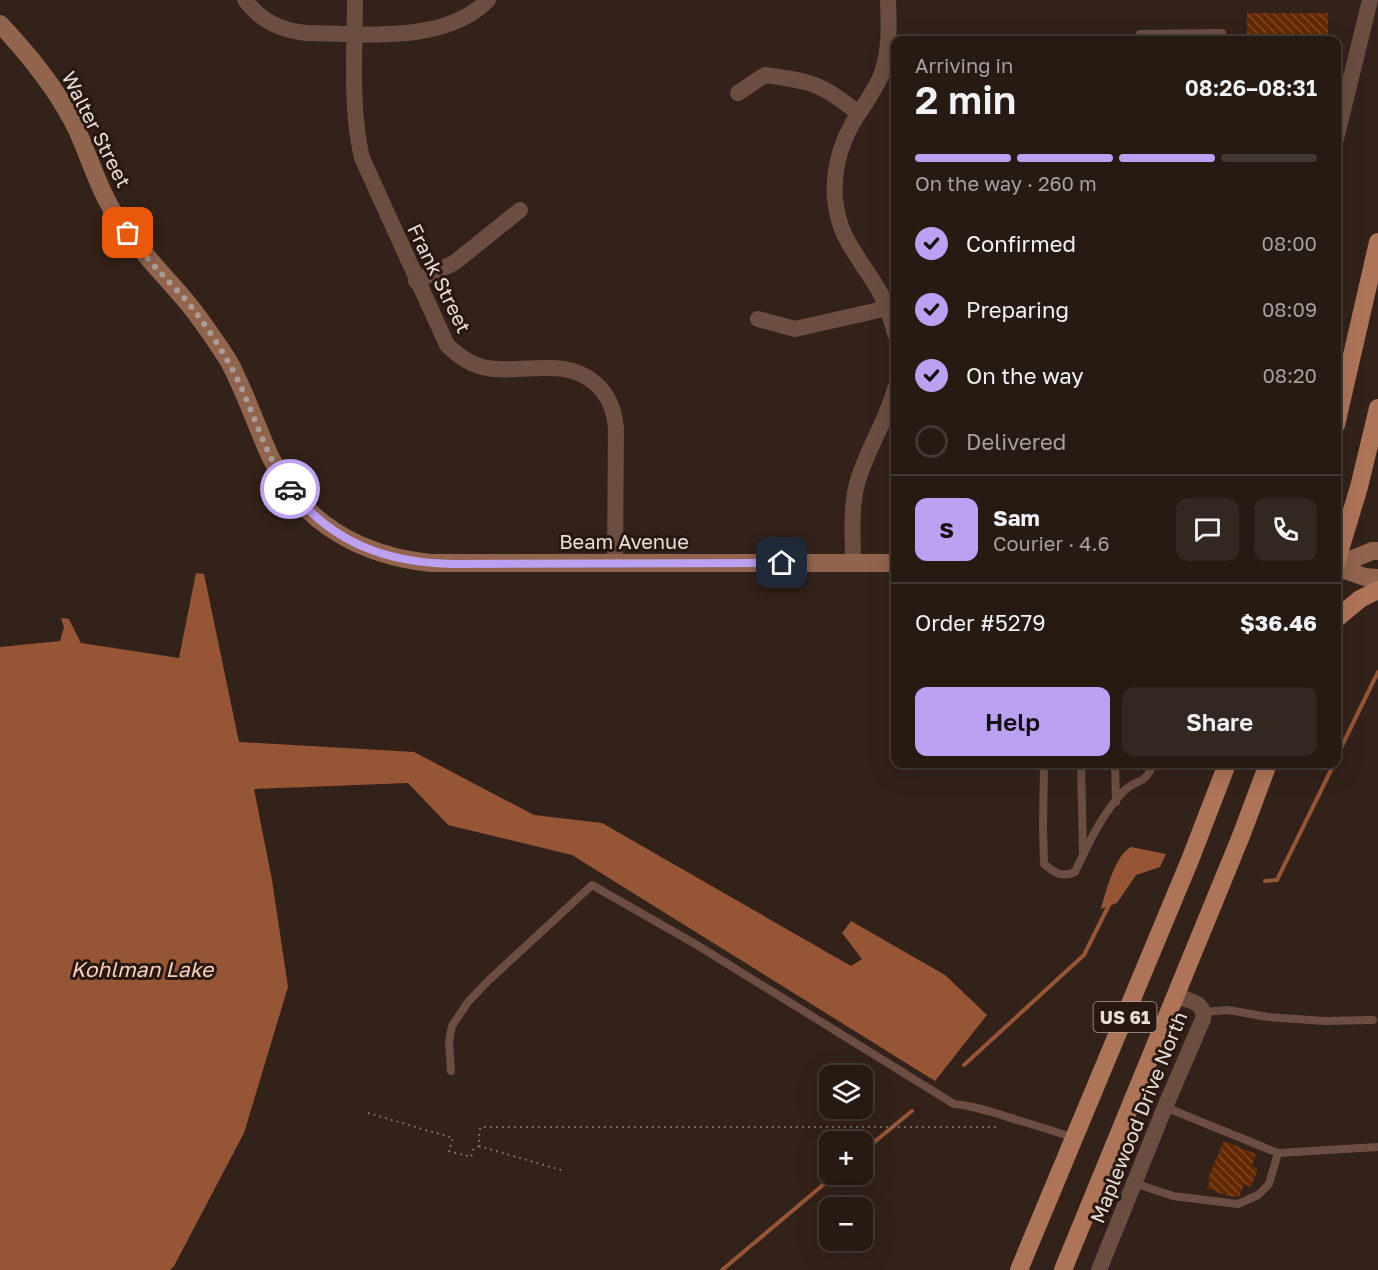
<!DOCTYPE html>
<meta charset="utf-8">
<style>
:root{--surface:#261a13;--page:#322721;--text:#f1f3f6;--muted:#a4a1a0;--line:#423833;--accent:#bca0f2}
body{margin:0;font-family:"Golos Text",sans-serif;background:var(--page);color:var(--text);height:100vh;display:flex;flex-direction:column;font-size:22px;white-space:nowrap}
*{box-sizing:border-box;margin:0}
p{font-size:20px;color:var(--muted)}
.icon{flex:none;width:33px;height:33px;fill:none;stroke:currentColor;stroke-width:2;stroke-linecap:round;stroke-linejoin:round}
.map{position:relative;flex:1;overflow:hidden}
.side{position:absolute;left:891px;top:36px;width:450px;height:732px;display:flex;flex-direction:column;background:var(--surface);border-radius:12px;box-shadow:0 6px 24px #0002,0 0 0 2px var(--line)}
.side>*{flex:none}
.buttons{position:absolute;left:819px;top:1065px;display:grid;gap:12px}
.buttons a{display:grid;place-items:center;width:54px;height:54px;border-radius:12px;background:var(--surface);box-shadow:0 6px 24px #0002,0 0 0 2px var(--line);font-size:30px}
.pin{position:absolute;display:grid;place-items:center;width:51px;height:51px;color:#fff;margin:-26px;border-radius:12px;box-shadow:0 3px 9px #0006}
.courier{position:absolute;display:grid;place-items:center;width:60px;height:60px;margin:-30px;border:4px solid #bca0f2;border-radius:50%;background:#fff;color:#222;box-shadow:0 2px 8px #0007}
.head em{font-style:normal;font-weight:600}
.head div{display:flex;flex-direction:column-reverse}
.head{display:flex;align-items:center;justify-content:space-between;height:102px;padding:0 24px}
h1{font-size:39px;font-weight:600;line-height:45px}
.bar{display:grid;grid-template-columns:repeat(4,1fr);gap:9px 6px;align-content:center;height:72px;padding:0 24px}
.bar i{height:8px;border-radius:4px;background:var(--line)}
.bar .selected{background:var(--accent)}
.bar p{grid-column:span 4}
.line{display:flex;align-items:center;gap:15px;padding:0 24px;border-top:2px solid var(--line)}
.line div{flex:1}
.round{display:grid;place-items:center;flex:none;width:63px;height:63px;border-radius:12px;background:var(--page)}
ol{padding:0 24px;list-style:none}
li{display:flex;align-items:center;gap:18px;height:66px}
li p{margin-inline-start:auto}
li .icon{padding:6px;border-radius:50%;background:var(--accent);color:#111;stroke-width:4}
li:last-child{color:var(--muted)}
li i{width:33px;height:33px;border:3px solid var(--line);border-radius:50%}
.button{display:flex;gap:12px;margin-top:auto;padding:12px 24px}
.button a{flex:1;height:69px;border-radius:12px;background:var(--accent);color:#111;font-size:24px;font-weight:600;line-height:69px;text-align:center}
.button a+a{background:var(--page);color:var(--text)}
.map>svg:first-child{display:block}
.water{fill:#965534}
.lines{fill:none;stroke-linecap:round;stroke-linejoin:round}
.stream{stroke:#965534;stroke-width:4}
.building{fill:url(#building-back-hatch)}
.path{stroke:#8c7e76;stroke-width:2;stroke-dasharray:1.5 4.5;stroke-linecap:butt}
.lane{stroke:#6b4e41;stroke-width:8}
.street{stroke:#6b4e41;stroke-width:16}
.secondary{stroke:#91644e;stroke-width:18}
.primary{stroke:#ae7458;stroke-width:18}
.done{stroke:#a99c94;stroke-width:6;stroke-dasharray:0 10.8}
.route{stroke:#bca0f2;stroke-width:8}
.labels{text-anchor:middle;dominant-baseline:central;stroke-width:6;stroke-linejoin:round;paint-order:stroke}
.shield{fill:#291810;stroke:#afa29b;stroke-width:1.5}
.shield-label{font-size:18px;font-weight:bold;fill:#e9ddd7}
.street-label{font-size:20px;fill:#e9ddd7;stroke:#291810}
.water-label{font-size:21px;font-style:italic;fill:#f7d0bd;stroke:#291810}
</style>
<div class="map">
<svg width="1378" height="1270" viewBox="0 0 1378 1270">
<defs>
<pattern id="building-back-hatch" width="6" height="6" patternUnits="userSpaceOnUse" patternTransform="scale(1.5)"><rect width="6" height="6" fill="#652902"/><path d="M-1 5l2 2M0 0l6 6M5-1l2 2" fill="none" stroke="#7b4826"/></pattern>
</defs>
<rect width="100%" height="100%" fill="#332219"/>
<path class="water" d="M196 573 204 574 239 742 414 752 534 815 602 823 851 966 862 959 842 933 851 921 945 975 987 1015 935 1081 572 855 448 825 408 783 254 789 272 880 288 987 244 1133 174 1266 170 1270H0V647L60 641 64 627 61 618 69 619 81 643 179 658Z
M1131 847 1166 854 1160 867 1136 875 1117 903 1101 909C1106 891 1115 855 1131 847Z"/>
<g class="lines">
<path class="stream" d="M1336 758 1378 672
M1265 881 1277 880 1334 764
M964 1065 1084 955 1111 901
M862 1152 912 1111
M722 1270 836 1174"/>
</g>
<path class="building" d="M1247 13H1328V40H1247Z
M1224 1141 1256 1154 1252 1166 1258 1169 1251 1187 1244 1184 1240 1196 1237 1197 1227 1196 1207 1188 1210 1180 1208 1179 1210 1173Z"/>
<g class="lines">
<path class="path" d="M368 1113 453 1138 449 1151 471 1157 473 1150 479 1146V1132L481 1127H1000
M479 1146 561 1170"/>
<path class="lane" d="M1140 40V34L1222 33
M1044 764 1043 827 1044 864C1055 873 1061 878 1075 872 1088 845 1102 813 1124 791 1137 778 1145 786 1153 764
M1081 764 1083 853
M1115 764 1116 802
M1204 1012 1228 1010 1268 1017 1325 1021 1373 1020
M451 1071 449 1041 452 1026 468 1002 488 981 592 885 697 945 954 1104C978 1106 1000 1115 1024 1122 1041 1127 1057 1132 1074 1138
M1165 1107 1278 1153 1378 1147
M1134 1183 1173 1196 1238 1204 1258 1195 1269 1184 1278 1153"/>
<path class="street" d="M245 0C261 21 280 30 306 33 364 33 443 45 488 0
M355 0C355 52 350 107 362 158L447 345C457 355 467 363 482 367 519 376 563 355 595 383 609 395 614 410 616 428L615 564
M888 0C889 25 890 49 882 73 876 89 866 102 857 116 841 141 833 170 835 199 839 240 859 256 878 289 887 304 891 320 896 336
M738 93 765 75C811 81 821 83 858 113
M1336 139 1370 0
M416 281 454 263 520 210
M758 319 795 329 888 308
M853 563C853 536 850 507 858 480 868 448 887 419 896 386
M1099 1270 1165 1107 1203 1019C1206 1002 1188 1000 1175 996"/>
<path class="secondary" d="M0 24C30 56 58 90 77 130 91 161 100 193 119 221 139 250 163 274 186 301 201 319 215 340 228 360 246 392 256 427 272 460 303 524 362 556 431 563H896
M1336 566 1372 551H1378
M1336 567 1365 577 1378 578"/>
<path class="primary" d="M1336 425 1378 242
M1336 563 1359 487 1378 408
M1336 619 1360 599 1378 590
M1019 1270 1190 860 1227 764
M1063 1270 1241 836 1268 764"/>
</g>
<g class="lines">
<path class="done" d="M128 233C144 257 165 277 185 299 201 318 215 339 227 360 252 401 261 451 290 489"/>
<path class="route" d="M290 489C332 543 387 563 454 564L782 563"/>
</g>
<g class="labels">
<rect class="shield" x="1093.5" y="1002" width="63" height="30" rx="4.5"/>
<g class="shield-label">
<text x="1125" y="1017">US 61</text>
</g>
<g class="street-label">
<text transform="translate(97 129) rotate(63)">Walter Street</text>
<text transform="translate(440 278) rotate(64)">Frank Street</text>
<text x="624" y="541">Beam Avenue</text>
<text transform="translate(1138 1117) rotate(-68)">Maplewood Drive North</text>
</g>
<g class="water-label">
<text x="142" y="969">Kohlman Lake</text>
</g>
</g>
</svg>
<div class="buttons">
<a><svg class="icon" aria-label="layers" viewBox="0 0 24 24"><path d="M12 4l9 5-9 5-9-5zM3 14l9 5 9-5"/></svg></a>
<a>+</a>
<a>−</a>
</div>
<div class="pin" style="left:128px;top:233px;background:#ea580c"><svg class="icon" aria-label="bag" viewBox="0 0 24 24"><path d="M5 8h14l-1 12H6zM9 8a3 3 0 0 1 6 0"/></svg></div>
<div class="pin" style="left:782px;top:563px;background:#1f2937"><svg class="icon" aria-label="home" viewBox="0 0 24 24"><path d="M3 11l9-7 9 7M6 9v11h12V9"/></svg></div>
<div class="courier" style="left:290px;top:489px"><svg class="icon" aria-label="car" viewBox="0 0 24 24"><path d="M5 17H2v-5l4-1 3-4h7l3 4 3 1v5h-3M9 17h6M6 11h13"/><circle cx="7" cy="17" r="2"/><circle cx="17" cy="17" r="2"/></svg></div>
<section class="side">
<div class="head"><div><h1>2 min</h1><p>Arriving in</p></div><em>08:26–08:31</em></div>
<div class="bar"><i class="selected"></i><i class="selected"></i><i class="selected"></i><i></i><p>On the way · 260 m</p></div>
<ol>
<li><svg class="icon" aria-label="check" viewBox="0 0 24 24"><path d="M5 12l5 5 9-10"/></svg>Confirmed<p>08:00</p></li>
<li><svg class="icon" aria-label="check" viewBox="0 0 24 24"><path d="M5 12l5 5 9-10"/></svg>Preparing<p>08:09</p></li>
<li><svg class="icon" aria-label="check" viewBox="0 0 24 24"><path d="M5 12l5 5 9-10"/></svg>On the way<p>08:20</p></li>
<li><i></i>Delivered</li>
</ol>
<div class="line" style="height:108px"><b class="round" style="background:var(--accent);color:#111">S</b><div><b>Sam</b><p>Courier · 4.6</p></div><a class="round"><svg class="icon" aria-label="chat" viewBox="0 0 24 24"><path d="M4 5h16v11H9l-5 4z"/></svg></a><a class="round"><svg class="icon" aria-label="phone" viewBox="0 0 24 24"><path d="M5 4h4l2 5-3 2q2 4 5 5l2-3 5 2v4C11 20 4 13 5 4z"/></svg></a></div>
<div class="line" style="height:78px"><div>Order #5279</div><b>$36.46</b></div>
<div class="button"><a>Help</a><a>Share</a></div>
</section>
</div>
